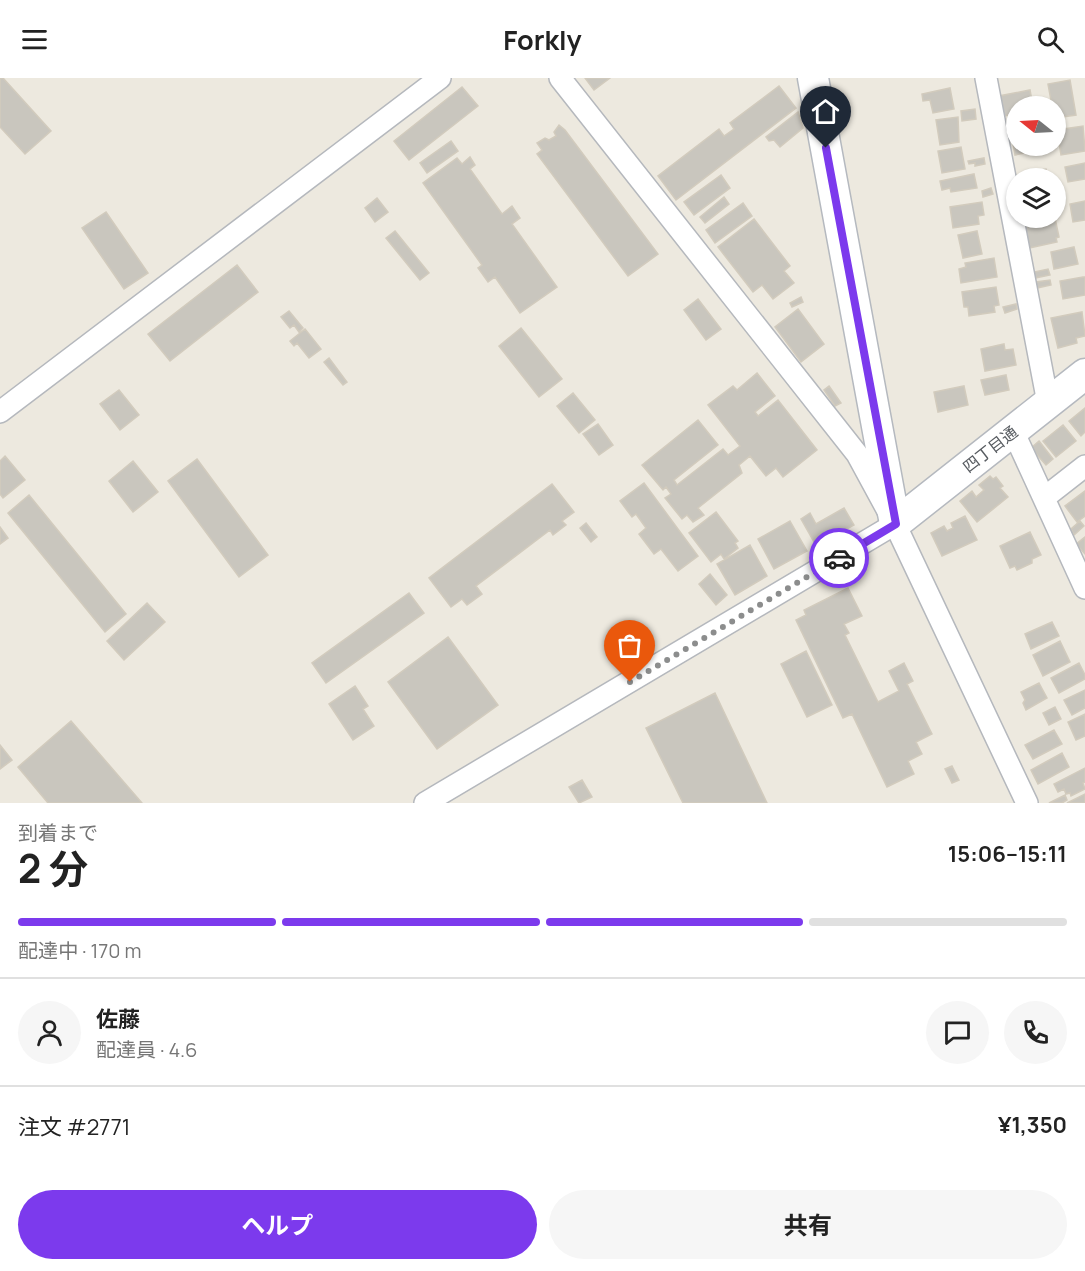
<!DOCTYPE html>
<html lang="ja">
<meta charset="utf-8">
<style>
:root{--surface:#fff;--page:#f6f6f6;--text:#222;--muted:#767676;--line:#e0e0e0;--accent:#7c3aed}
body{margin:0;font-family:Manrope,"Noto Sans JP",sans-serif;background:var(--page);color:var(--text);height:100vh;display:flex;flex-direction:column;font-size:22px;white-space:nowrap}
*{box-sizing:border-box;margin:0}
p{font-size:20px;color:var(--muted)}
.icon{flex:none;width:33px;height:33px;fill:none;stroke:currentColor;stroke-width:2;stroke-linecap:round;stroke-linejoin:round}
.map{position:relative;height:725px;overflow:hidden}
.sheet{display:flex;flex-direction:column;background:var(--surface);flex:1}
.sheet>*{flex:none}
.needle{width:39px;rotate:288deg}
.buttons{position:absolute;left:1006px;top:18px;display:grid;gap:12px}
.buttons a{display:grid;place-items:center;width:60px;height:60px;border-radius:50%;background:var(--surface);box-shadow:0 2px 4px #0004;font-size:30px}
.pin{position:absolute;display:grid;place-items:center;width:51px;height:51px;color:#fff;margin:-62px -26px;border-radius:50% 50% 50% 0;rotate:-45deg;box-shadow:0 0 6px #0007}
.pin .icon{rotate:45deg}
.courier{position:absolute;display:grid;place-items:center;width:60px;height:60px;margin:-30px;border:4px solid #7c3aed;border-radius:50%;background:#fff;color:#222;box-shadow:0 2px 8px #0007}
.head em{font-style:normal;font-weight:700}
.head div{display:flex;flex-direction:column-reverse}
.head{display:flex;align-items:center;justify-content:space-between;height:102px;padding:0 18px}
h1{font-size:39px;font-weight:700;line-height:45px}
.bar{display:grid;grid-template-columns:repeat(4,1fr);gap:9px 6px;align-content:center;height:72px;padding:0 18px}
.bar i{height:8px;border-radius:4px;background:var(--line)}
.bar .on{background:var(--accent)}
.bar p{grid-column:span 4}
.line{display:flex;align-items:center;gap:15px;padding:0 18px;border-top:2px solid var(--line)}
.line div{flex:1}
.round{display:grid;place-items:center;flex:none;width:63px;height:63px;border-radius:32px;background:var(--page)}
.primary-button{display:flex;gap:12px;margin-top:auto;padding:12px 18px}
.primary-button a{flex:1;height:69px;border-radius:36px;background:var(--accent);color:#fff;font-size:24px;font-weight:700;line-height:69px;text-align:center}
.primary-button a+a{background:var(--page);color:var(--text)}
header{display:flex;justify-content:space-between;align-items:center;height:78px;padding:0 18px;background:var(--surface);font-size:27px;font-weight:700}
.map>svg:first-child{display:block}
.building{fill:#c9c6be;stroke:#d2cbbd;stroke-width:1.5}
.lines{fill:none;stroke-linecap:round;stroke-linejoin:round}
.street-casing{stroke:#b5b8bd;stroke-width:24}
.secondary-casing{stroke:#b5b9bf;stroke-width:33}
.street{stroke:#fff;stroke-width:21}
.secondary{stroke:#fff;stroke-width:30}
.done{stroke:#8c8d8d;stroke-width:6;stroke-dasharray:0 10.8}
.route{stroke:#7c3aed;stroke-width:8}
.labels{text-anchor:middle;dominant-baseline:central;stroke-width:6;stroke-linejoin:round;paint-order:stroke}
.street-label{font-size:16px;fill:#585c61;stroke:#fff}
</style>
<header><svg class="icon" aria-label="menu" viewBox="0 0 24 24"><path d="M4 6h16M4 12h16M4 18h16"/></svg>Forkly<svg class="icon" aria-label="search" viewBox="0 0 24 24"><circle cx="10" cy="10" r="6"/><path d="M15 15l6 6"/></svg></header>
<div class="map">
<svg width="1085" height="725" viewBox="0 0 1085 725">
<rect width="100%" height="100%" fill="#ede9df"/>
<path class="building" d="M0 0H3L51 53 25 76 0 49Z
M585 0H610L594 12Z
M1070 2 1076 37 1056 40V28H1052L1048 6Z
M779 8 796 30 676 122 658 98 719 51 724 58 734 51 730 45Z
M462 9 478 28 409 82 394 63Z
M950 10 954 31 933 35 930 22 923 23 922 16Z
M1030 12 1033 28H1017V36L1004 38 1003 31H998L999 18Z
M975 31 976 41 962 43 961 33Z
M798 34 803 50 780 69 774 62 769 63 766 59Z
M958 39 959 64 940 67 936 42Z
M559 47 565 52 658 176 628 198 537 76 542 72 537 65 545 60 549 62 556 58 554 54Z
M1083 48 1085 73 1061 77 1057 52Z
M451 63 458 73 427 95 420 85Z
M1017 64V68H1043L1044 71 1015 77 1013 65Z
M961 69 965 91 942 95 938 73Z
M470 79 475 87 470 91 502 136 512 128 520 140 512 146 557 209 520 235 495 199 488 204 478 190 482 187 423 105 457 80 462 86Z
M984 80 985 86 975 88V85L969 86 968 83Z
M1085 85V101L1068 104 1065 89Z
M1046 91 1048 100H1023L1022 95Z
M974 96 977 110 951 114 950 110 942 112 940 103Z
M721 97 730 110 694 137 684 124Z
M991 110 993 116 983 119 982 113Z
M724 119 729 126 705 145 700 139Z
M377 120 388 134 375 144 365 130Z
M1085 123V142L1073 144 1070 126Z
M982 124 984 137 978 138 979 146 953 150 950 129Z
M743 125 752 138 715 165 706 152Z
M106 134 148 195 124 211 82 150Z
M1044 140H1055L1059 159 1056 160 1057 164 1029 170 1024 144Z
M754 141 790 188 784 193 794 205 773 221 762 207 753 214 718 169Z
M395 153 429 195 420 202 386 160Z
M977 153 982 176 963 180 958 157Z
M1074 169 1078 186 1054 191 1051 174Z
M994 180 997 199 961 205 959 191 966 189 965 185Z
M237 187 258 214 170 283 148 256Z
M1048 191 1050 197 1035 200 1034 194Z
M1083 199H1085V217L1063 221 1060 203Z
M1050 202 1051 207 1037 210 1036 204Z
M996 209 999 227 994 228 995 234 969 238 968 229H964L962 214Z
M801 219 803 224 792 229 790 225Z
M698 221 721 251 706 262 684 232Z
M1016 226 1017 231 1005 235 1003 229Z
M798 231 824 266 801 284 775 249Z
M289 233 303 250 299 254 294 247 290 250 281 239Z
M1082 234 1085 258 1076 260 1077 265 1058 270 1051 240Z
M521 250 562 301 539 319 499 268Z
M305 251 321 271 309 280 297 265 294 268 290 263Z
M1004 266 1005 272 1013 271 1016 287 985 293 981 271Z
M329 280 347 304 343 307 324 284Z
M757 295 775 318 755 334 758 338 778 322 817 372 783 399 776 390 766 398 750 378 739 387 742 395 698 430 704 437 693 444 687 437 682 441 665 420 671 416 666 409 663 412 642 387 698 342 718 367 674 402 677 407 723 371 728 377 740 368 708 327 733 308 737 312Z
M1006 297 1009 312 985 317 981 302Z
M829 308 841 325 835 328 824 312Z
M964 308 968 327 938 334 934 314Z
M119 312 139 337 120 352 100 326Z
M573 315 595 342 579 355 557 328Z
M1085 330V354L1081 358 1069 343Z
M598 346 613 367 599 377 583 356Z
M1063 347 1076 363 1056 379 1043 363Z
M1039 363 1053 381 1046 387 1031 370Z
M5 378 25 402 3 420 0 416V383Z
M197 381 268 477 239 499 168 403Z
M133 383 158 414 133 434 109 403Z
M990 398 993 401 996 399 1003 408 1000 410 1008 419 977 444 960 423 972 413 976 419 984 412 979 407Z
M644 405 698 478 678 493 661 471 654 476 639 456 646 450 636 436 632 439 620 423Z
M552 406 574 434 562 443 566 447 553 457 550 452 476 508 482 516 467 527 462 521 451 529 429 500Z
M1085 413V438L1077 444 1065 428Z
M29 417 126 536 105 554 8 435Z
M844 430 854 447 825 463 822 459 814 464 801 441 810 435 816 446Z
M716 434 738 463 735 465 738 470 724 481 721 476 711 484 689 455Z
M965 438 977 462 942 478 931 455 944 448 947 453 953 450 951 445Z
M790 443 807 473 774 491 758 461Z
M1080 443 1084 448 1074 457 1071 451Z
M586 445 597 459 591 464 580 450Z
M0 449 8 460 0 466Z
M1030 454 1041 477 1032 481V485L1017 492 1015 488 1010 490 1000 468Z
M1085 459V476L1076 466Z
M750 467 767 498 735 517 717 486Z
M710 496 727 517 716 527 699 506Z
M848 510 862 538 844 546 849 555 845 557 878 624 899 613 889 593 904 585 913 603 907 606 932 656 916 664 922 676 908 683 914 696 887 709 852 636 843 640 796 542 806 537 804 532Z
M409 515 424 535 326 605 312 585Z
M147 525 165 544 124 582 107 563Z
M1052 544 1059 558 1031 571 1025 556Z
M448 559 498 627 437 671 388 604Z
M1060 563 1070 584 1043 598 1033 577Z
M806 573 832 627 807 639 781 586Z
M1079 585 1085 597V601L1059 615 1051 600Z
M1039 605 1047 620 1026 632 1023 625 1025 622 1021 614Z
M355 608 368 628 363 631 374 648 353 662 329 626Z
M1085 612V630L1072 637 1064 622Z
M715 615 767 725H683L646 650Z
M1055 629 1061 641 1049 647 1043 635Z
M1085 636V658L1076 662 1068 644Z
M71 643 142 725H48L18 689Z
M1054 652 1062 666 1033 681 1025 667Z
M0 667 12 682 0 691Z
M1062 675 1069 689 1038 706 1031 692Z
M952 688 959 702 952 705 945 691Z
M1085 690V704L1083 705 1085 711 1071 718 1070 715 1066 716 1064 711 1058 714 1054 706Z
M582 702 592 719 579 725 569 709Z
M1085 716V725H1067Z
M1065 717 1067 722 1062 725H1049Z"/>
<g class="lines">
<g class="street-casing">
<path id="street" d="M560 0 857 376 895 446 1027 725
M986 0 1048 325
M0 334 440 0
M1013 353 1085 510
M1044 420 1085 388
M425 725 895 446"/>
</g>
<g class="secondary-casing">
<path id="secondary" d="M813 0 895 446 1085 296"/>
</g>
<use href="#street" class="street"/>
<use href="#secondary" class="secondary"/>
</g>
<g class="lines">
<path class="done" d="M630 604 839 480"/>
<path class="route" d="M826 70 896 446 839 480"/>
</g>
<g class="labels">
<g class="street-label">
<text transform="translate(990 371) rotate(-38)">四丁目通</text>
</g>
</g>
</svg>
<div class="buttons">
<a><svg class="needle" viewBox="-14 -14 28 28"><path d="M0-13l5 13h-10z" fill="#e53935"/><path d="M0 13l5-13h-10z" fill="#767676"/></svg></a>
<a><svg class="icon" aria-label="layers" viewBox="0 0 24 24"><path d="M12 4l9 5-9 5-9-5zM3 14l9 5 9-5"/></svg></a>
</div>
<div class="pin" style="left:630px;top:604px;background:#ea580c"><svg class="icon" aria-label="bag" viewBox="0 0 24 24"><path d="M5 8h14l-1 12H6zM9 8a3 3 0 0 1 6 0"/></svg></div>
<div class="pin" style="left:826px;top:70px;background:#1f2937"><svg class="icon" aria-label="home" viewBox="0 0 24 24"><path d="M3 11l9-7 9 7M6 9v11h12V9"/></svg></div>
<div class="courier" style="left:839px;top:480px"><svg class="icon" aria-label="car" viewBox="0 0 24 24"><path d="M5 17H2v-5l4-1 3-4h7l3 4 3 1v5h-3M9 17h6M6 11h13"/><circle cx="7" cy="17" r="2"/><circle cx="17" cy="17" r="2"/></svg></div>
</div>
<section class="sheet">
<div class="head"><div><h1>2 分</h1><p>到着まで</p></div><em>15:06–15:11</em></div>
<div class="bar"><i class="on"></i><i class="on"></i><i class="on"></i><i></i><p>配達中 · 170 m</p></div>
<div class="line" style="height:108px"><a class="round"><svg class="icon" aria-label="person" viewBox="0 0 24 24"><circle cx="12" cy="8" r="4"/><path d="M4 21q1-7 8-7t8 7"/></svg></a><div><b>佐藤</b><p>配達員 · 4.6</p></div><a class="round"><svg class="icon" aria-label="chat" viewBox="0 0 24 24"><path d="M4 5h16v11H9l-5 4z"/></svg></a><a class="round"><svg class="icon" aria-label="phone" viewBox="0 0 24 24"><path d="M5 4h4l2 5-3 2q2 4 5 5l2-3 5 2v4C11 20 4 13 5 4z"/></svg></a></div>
<div class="line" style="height:78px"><div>注文 #2771</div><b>¥1,350</b></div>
<div class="primary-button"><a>ヘルプ</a><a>共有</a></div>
</section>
